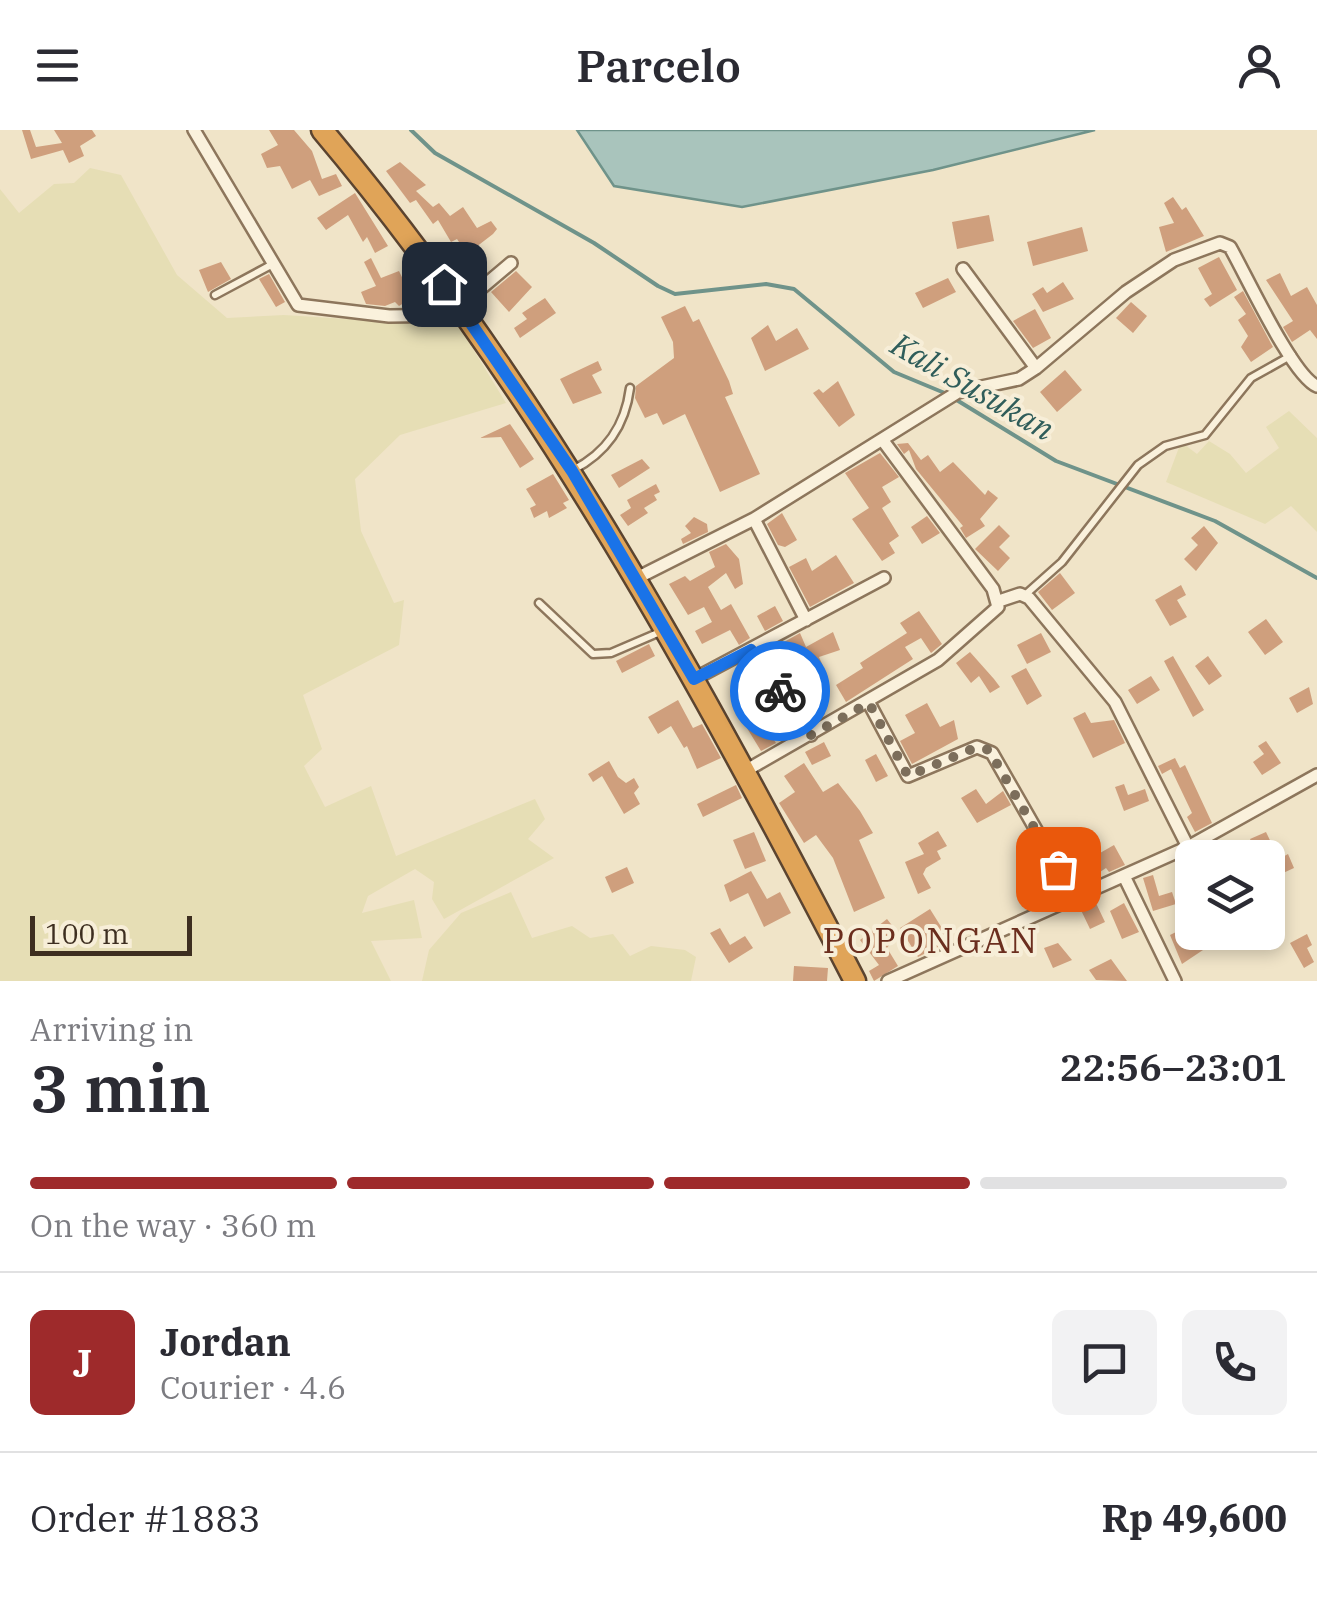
<!DOCTYPE html>
<meta charset="utf-8">
<style>
:root{--surface:#fff;--page:#f2f2f3;--text:#2b2b33;--muted:#7c7c81;--line:#e1e1e2;--accent:#9e2a2b}
body{margin:0;font-family:"IBM Plex Serif",serif;background:var(--page);color:var(--text);height:100vh;display:flex;flex-direction:column;font-size:38px;white-space:nowrap}
*{box-sizing:border-box;margin:0}
p{font-size:32px;color:var(--muted)}
.icon{flex:none;width:55px;height:55px;fill:none;stroke:currentColor;stroke-width:2;stroke-linecap:round;stroke-linejoin:round}
.map{position:relative;height:851px;overflow:hidden}
.sheet{display:flex;flex-direction:column;background:var(--surface);flex:1}
.sheet>*{flex:none}
.buttons{position:absolute;left:1175px;top:710px;display:grid;gap:20px}
.buttons a{display:grid;place-items:center;width:110px;height:110px;border-radius:15px;background:var(--surface);box-shadow:0 5px 15px #0003;font-size:50px}
.scale{position:absolute;left:30px;bottom:25px;width:162px;box-sizing:border-box;padding-left:10px;border:5px solid #3d2e20;border-top:0;font-size:28px;line-height:35px;white-space:nowrap;color:#3d2e20;-webkit-text-stroke:8px #f7eed8;paint-order:stroke}
.pin{position:absolute;display:grid;place-items:center;width:85px;height:85px;color:#fff;margin:-42px;border-radius:20px;box-shadow:0 5px 15px #0006}
.courier{position:absolute;display:grid;place-items:center;width:100px;height:100px;margin:-50px;border:8px solid #1a73e8;border-radius:50%;background:#fff;color:#222;box-shadow:0 2px 12px #0007}
.summary em{font-style:normal;font-weight:600}
.summary div{display:flex;flex-direction:column-reverse}
.summary{display:flex;align-items:center;justify-content:space-between;height:170px;padding:0 30px}
h1{font-size:65px;font-weight:600;line-height:75px}
.bar{display:grid;grid-template-columns:repeat(4,1fr);gap:15px 10px;align-content:center;height:120px;padding:0 30px}
.bar i{height:12px;border-radius:8px;background:var(--line)}
.bar .selected{background:var(--accent)}
.bar p{grid-column:span 4}
.line{display:flex;align-items:center;gap:25px;padding:0 30px;border-top:2px solid var(--line)}
.line div{flex:1}
.round{display:grid;place-items:center;flex:none;width:105px;height:105px;border-radius:15px;background:var(--page)}
header{display:flex;justify-content:space-between;align-items:center;height:130px;padding:0 30px;background:var(--surface);font-size:45px;font-weight:600}
.map>svg:first-child{display:block}
.farmland{fill:#e6deb5}
.water{fill:#a9c4bc;stroke:#6f938a;stroke-width:2.5}
.lines{fill:none;stroke-linecap:round;stroke-linejoin:round}
.stream{stroke:#6f938a;stroke-width:4}
.building{fill:#cf9f7d}
.lane-casing{stroke:#8d765c;stroke-width:11}
.street-casing{stroke:#8d765c;stroke-width:16}
.highway-casing{stroke:#5b4430;stroke-width:25}
.lane{stroke:#faf1dc;stroke-width:6}
.street{stroke:#faf1dc;stroke-width:11}
.highway{stroke:#e0a458;stroke-width:20}
.done{stroke:#7c6e5b;stroke-width:10;stroke-dasharray:0 18}
.route{stroke:#1a73e8;stroke-width:12}
.labels{text-anchor:middle;dominant-baseline:central;stroke-width:8;stroke-linejoin:round;paint-order:stroke}
.water-label{font-size:32px;font-style:italic;fill:#2f5d5a;stroke:#f7eed8}
.quarter-label{font-size:35px;letter-spacing:2.5px;fill:#6b2e1e;stroke:#f7eed8}
</style>
<header><svg class="icon" aria-label="menu" viewBox="0 0 24 24"><path d="M4 6h16M4 12h16M4 18h16"/></svg>Parcelo<svg class="icon" aria-label="person" viewBox="0 0 24 24"><circle cx="12" cy="8" r="4"/><path d="M4 21q1-7 8-7t8 7"/></svg></header>
<div class="map">
<svg width="1317" height="851" viewBox="0 0 1317 851">
<rect width="100%" height="100%" fill="#f0e4c8"/>
<path class="farmland" d="M90 38 121 45 177 145 227 188 284 185 459 196 506 273 400 305 355 349 361 401 394 473 404 470 399 515 303 565 322 619 304 636 325 677 371 656 396 726 535 669 545 689 528 709 554 728 444 789 432 769 434 752 415 739 368 766 362 783 414 770 422 808 371 811 391 851H0V59L19 83 54 54 74 53Z
M1289 281 1317 308V402L1291 376 1265 394 1166 352 1181 312 1197 324 1209 311 1230 324 1246 343 1279 318 1266 297Z
M511 762 532 808 572 796 590 808 613 804 630 826 651 816 685 820 696 827 691 851H422L429 820 461 783Z"/>
<path class="water" d="M577 0H1095L933 40 742 77 614 56Z"/>
<g class="lines">
<path class="stream" d="M411 0 435 23 594 113 658 156 675 164 766 154 794 159 894 242 947 264
M955 269 1056 331 1215 391 1317 448"/>
</g>
<path class="building" d="M22 0H30L36 17 62 13 54 0H92L96 6 80 16 84 26 69 33 63 20 31 29Z
M269 0H294L312 21 322 49 336 44 342 56 319 66 310 50 292 59 280 36 267 38 261 24 278 15Z
M400 32 426 55 416 61 433 77 439 73 450 86 463 77 477 98 491 91 497 99 493 104 467 124 457 109 451 112 438 90 433 94 416 70 410 73 386 41Z
M355 63 388 116 375 123 367 107 363 112 348 85 326 100 317 88Z
M1173 67 1182 80 1186 77 1204 106 1166 122 1159 97 1174 93 1164 73Z
M989 85 994 111 957 119 952 92Z
M1082 97 1088 121 1033 136 1027 112Z
M1219 127 1237 160 1210 177 1204 169 1212 164 1198 138Z
M371 128 381 148 399 141 412 168 399 176 395 172 385 176 366 174 361 162 376 156 364 132Z
M221 132 231 149 208 162 199 140Z
M516 141 532 157 509 182 491 162Z
M1280 143 1291 166 1307 157 1317 175V209L1310 200 1292 212 1283 197 1293 191 1266 150Z
M269 144 285 172 276 177 259 149Z
M948 148 956 162 923 178 915 163Z
M1063 152 1074 169 1043 182 1032 164 1043 157 1047 163Z
M1243 161 1273 217 1251 232 1241 217 1248 206 1238 190 1246 184 1234 167Z
M545 168 556 183 520 208 514 198 527 189 522 183Z
M1131 172 1147 186 1133 203 1116 188Z
M685 176 693 192 699 189 729 251 733 264 725 267 760 344 720 362 685 284 663 295 657 283 645 288 635 268 636 256 674 228 673 212 661 187Z
M1035 179 1051 208 1033 218 1013 191Z
M768 195 776 211 797 198 809 219 765 241 751 208Z
M598 231 602 240 592 245 602 263 573 274 560 249Z
M1065 240 1082 260 1057 282 1040 262Z
M838 251 855 285 839 297 813 263 819 259 823 263Z
M510 294 534 329 520 338 501 307 480 308Z
M908 313 921 330 928 325 940 342 953 332 985 365 988 360 998 368 980 389 985 396 966 408 960 398 963 396 916 339 909 320 904 324 897 314Z
M880 323 899 347 882 357 891 372 882 378 899 406 889 413 895 423 882 431 852 389 869 378 845 343Z
M642 329 650 338 619 358 611 345Z
M553 344 569 370 563 373 567 378 549 388 547 381 534 388 530 378 536 375 526 359Z
M656 354 660 362 654 365 657 370 644 378 648 383 628 396 620 385 631 378 627 370Z
M782 383 797 410 785 417 778 415 767 394Z
M927 386 940 403 922 414 911 397Z
M694 387 707 394 708 402 683 414 681 409 691 403 685 396Z
M999 395 1010 406 999 417 1010 428 998 441 975 419Z
M1204 396 1218 413 1196 441 1184 429 1198 415 1191 408Z
M726 414 739 429 743 454 735 459 726 443 708 457 721 480 731 474 750 508 739 515 730 500 702 514 695 501 712 492 704 477 688 485 669 454 685 446 690 451 715 437 709 422Z
M836 425 854 453 810 477 789 437 806 428 812 441Z
M1060 443 1075 463 1052 480 1038 462Z
M1181 455 1186 465 1177 470 1187 487 1170 496 1155 470Z
M775 476 783 491 765 501 757 486Z
M919 481 942 514 931 523 921 508 905 517 913 529 846 572 836 555 863 538 860 533 907 503 900 493Z
M1266 489 1283 512 1265 525 1248 502Z
M833 502 840 520 819 527 823 536 788 551 779 531 773 534 768 521 800 503 806 517Z
M1041 503 1051 522 1027 534 1017 515Z
M649 514 655 526 622 543 616 531Z
M970 522 994 549 1000 557 990 563 979 546 971 553 956 533Z
M1173 526 1204 580 1193 587 1164 531Z
M1208 526 1222 546 1209 555 1195 536Z
M1026 538 1042 566 1027 575 1011 546Z
M1151 546 1160 560 1137 574 1128 560Z
M755 554 768 578 777 573 784 584 764 594 776 613 761 621 739 585 744 582 735 565Z
M816 554 825 571 819 574 825 584 813 591 795 566Z
M1309 557 1313 574 1297 583 1289 568Z
M678 570 693 598 702 594 721 628 697 639 687 616 684 618 671 596 658 604 648 587Z
M927 573 940 597 954 590 958 609 912 634 900 611 915 603 905 585Z
M1085 582 1091 593 1114 590 1125 613 1093 628 1073 588Z
M1266 611 1281 633 1262 645 1253 632 1264 624 1258 616Z
M824 612 831 626 812 635 805 622Z
M876 624 888 646 876 652 865 630Z
M1175 628 1180 638 1185 635 1212 693 1195 702 1187 687 1192 683 1171 639 1162 644 1158 636Z
M609 631 618 647 626 653 634 648 639 657 634 663 640 674 624 684 602 646 593 652 588 644Z
M804 633 823 662 838 653 860 681 873 703 859 710 885 768 854 782 833 728 816 705 804 713 779 673 795 662 784 646Z
M1124 654 1128 665 1145 659 1149 671 1124 681 1115 657Z
M736 655 742 668 703 687 697 674Z
M976 659 986 674 1003 661 1011 675 977 693 961 668Z
M938 701 947 716 937 721 941 729 926 738 923 744 931 758 918 764 905 732 924 724 918 713Z
M754 702 766 731 745 739 733 710Z
M1266 702 1279 729 1288 724 1294 738 1268 750V728H1259L1250 709Z
M1114 715 1125 735 1109 742 1106 738 1079 756 1065 732 1081 723 1086 731Z
M627 737 634 753 612 763 605 747Z
M751 741 767 769 780 762 791 783 764 797 748 763 730 772 724 755Z
M1153 745 1159 766 1172 762 1176 774 1153 781 1143 748Z
M1094 769 1105 792 1090 799 1079 776Z
M1124 773 1139 802 1122 809 1110 781Z
M930 779 950 811 918 827 900 798Z
M887 789 898 803 887 818 898 836 874 851 869 841 879 835 860 810Z
M1192 794V802H1202L1209 816 1182 834 1170 805Z
M720 798 730 815 745 806 753 818 729 833 710 803Z
M1307 804 1312 815 1307 818 1314 832 1304 838 1290 813Z
M1058 813 1072 830 1053 838 1044 818Z
M1111 829 1127 851 1096 850 1089 840Z
M794 836 828 838 827 851H793Z"/>
<g class="lines">
<g class="lane-casing">
<path id="lane" d="M215 165 271 135
M573 340C606 323 625 297 630 258
M1025 465 1062 432 1138 335 1165 316 1205 305 1251 248 1292 225
M539 473 593 524 611 523 660 502"/>
</g>
<g class="street-casing">
<path id="street" d="M194 0 298 175 389 186 466 185
M963 139 1036 238
M460 176 511 133
M754 389 806 490
M637 448 754 389 958 262 1019 249 1036 238 1126 162 1174 130 1220 113 1230 117C1246 145 1293 247 1317 256
M999 471 1020 464 1029 468 1115 572 1188 717
M751 520 811 605
M694 549 884 448
M869 573 908 646 977 617 992 623 1075 768
M747 640 938 530 998 477 993 459 884 312
M1124 746 1175 851
M888 851 1188 717 1317 645"/>
</g>
<g class="highway-casing">
<path id="highway" d="M322 0C540 258 700 552 855 851"/>
</g>
<use href="#lane" class="lane"/>
<use href="#street" class="street"/>
<use href="#highway" class="highway"/>
</g>
<g class="lines">
<path class="done" d="M780 561 811 605 869 573 908 646 977 617 989 620 1058 739"/>
<path class="route" d="M444 154 572 341 694 549 751 520 780 561"/>
</g>
<g class="labels">
<g class="water-label">
<text transform="translate(973 256) rotate(30)">Kali Susukan</text>
</g>
<g class="quarter-label">
<text x="931" y="810">POPONGAN</text>
</g>
</g>
</svg>
<div class="buttons">
<a><svg class="icon" aria-label="layers" viewBox="0 0 24 24"><path d="M12 4l9 5-9 5-9-5zM3 14l9 5 9-5"/></svg></a>
</div>
<div class="scale">100 m</div>
<div class="pin" style="left:1058px;top:739px;background:#ea580c"><svg class="icon" aria-label="bag" viewBox="0 0 24 24"><path d="M5 8h14l-1 12H6zM9 8a3 3 0 0 1 6 0"/></svg></div>
<div class="pin" style="left:444px;top:154px;background:#1f2937"><svg class="icon" aria-label="home" viewBox="0 0 24 24"><path d="M3 11l9-7 9 7M6 9v11h12V9"/></svg></div>
<div class="courier" style="left:780px;top:561px"><svg class="icon" aria-label="bike" viewBox="0 0 24 24"><circle cx="6" cy="16" r="4"/><circle cx="18" cy="16" r="4"/><path d="M6 16l4-8h5l3 8M10 8l3 8H6M13 5h3"/></svg></div>
</div>
<section class="sheet">
<div class="summary"><div><h1>3 min</h1><p>Arriving in</p></div><em>22:56–23:01</em></div>
<div class="bar"><i class="selected"></i><i class="selected"></i><i class="selected"></i><i></i><p>On the way · 360 m</p></div>
<div class="line" style="height:180px"><b class="round" style="background:var(--accent);color:#fff">J</b><div><b>Jordan</b><p>Courier · 4.6</p></div><a class="round"><svg class="icon" aria-label="chat" viewBox="0 0 24 24"><path d="M4 5h16v11H9l-5 4z"/></svg></a><a class="round"><svg class="icon" aria-label="phone" viewBox="0 0 24 24"><path d="M5 4h4l2 5-3 2q2 4 5 5l2-3 5 2v4C11 20 4 13 5 4z"/></svg></a></div>
<div class="line" style="height:130px"><div>Order #1883</div><b>Rp 49,600</b></div>
</section>
